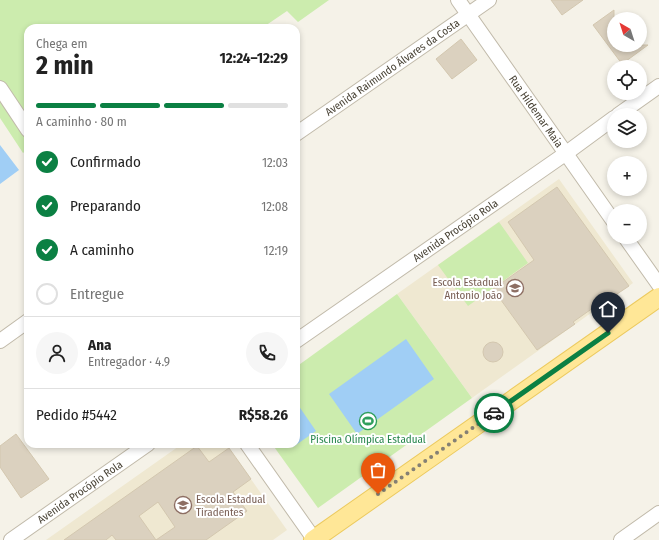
<!DOCTYPE html>
<html lang="pt">
<meta charset="utf-8">
<style>
:root{--surface:#fff;--page:#f6f6f6;--text:#222;--muted:#767676;--line:#e0e0e0;--accent:#0b8043}
body{margin:0;font-family:"Fira Sans Condensed",sans-serif;background:var(--page);color:var(--text);height:100vh;display:flex;flex-direction:column;font-size:15px;white-space:nowrap}
*{box-sizing:border-box;margin:0}
p{font-size:13px;color:var(--muted)}
.icon{flex:none;width:22px;height:22px;fill:none;stroke:currentColor;stroke-width:2;stroke-linecap:round;stroke-linejoin:round}
.map{position:relative;flex:1;overflow:hidden}
.side{position:absolute;left:24px;top:24px;width:276px;height:424px;display:flex;flex-direction:column;background:var(--surface);border-radius:12px;box-shadow:0 2px 6px #0003}
.side>*{flex:none}
.needle{width:26px;rotate:321deg}
.fabs{position:absolute;left:607px;top:12px;display:grid;gap:8px}
.fabs a{display:grid;place-items:center;width:40px;height:40px;border-radius:50%;background:var(--surface);box-shadow:0 2px 6px #0003;font-size:20px}
.pin{position:absolute;display:grid;place-items:center;width:34px;height:34px;color:#fff;margin:-41px -17px;border-radius:50% 50% 50% 0;rotate:-45deg;box-shadow:0 0 4px #0007}
.pin .icon{rotate:45deg}
.courier{position:absolute;display:grid;place-items:center;width:40px;height:40px;margin:-20px;border:3px solid #0b8043;border-radius:50%;background:#fff;color:#222;box-shadow:0 1px 5px #0007}
.headline em{font-style:normal;font-weight:700}
.headline div{display:flex;flex-direction:column-reverse}
.headline{display:flex;align-items:center;justify-content:space-between;height:68px;padding:0 12px}
h1{font-size:26px;font-weight:700;line-height:30px}
.bar{display:grid;grid-template-columns:repeat(4,1fr);gap:6px 4px;align-content:center;height:48px;padding:0 12px}
.bar i{height:5px;border-radius:3px;background:var(--line)}
.bar .selected{background:var(--accent)}
.bar p{grid-column:span 4}
.line{display:flex;align-items:center;gap:10px;padding:0 12px;border-top:1px solid var(--line)}
.line div{flex:1}
.round{display:grid;place-items:center;flex:none;width:42px;height:42px;border-radius:21px;background:var(--page)}
ol{padding:0 12px;list-style:none}
li{display:flex;align-items:center;gap:12px;height:44px}
li p{margin-inline-start:auto}
li .icon{padding:4px;border-radius:50%;background:var(--accent);color:#fff;stroke-width:4}
li:last-child{color:var(--muted)}
li i{width:22px;height:22px;border:2px solid var(--line);border-radius:50%}
.map>svg:first-child{display:block}
.education{fill:#efe8d1}
.green{fill:#ccecae}
.water{fill:#a0cef5}
.building{fill:#dbd1bf;stroke:#d3c7af;fill-rule:evenodd}
.lines{fill:none;stroke-linecap:round;stroke-linejoin:round}
.minor-casing{stroke:#c1baaa;stroke-width:16}
.major-casing{stroke:#ecca5f;stroke-width:20}
.minor{stroke:#fff;stroke-width:14}
.major{stroke:#ffe797;stroke-width:18}
.done{stroke:#858074;stroke-width:4;stroke-dasharray:0 7.2}
.route{stroke:#0b8043;stroke-width:5}
.labels{text-anchor:middle;dominant-baseline:central;stroke-width:4;stroke-linejoin:round;paint-order:stroke}
.street-label{font-size:11px;fill:#494336;stroke:#fff}
.education-label{font-size:11px;fill:#785e54;stroke:#fff;text-anchor:end}
.leisure-label{font-size:11px;fill:#27864d;stroke:#fff}
</style>
<div class="map">
<svg width="659" height="540" viewBox="0 0 659 540">
<rect width="100%" height="100%" fill="#f5f2e8"/>
<path class="education" d="M559 179 633 283 472 398 397 294Z
M182 444H226L287 530 273 540H46Z"/>
<path class="green" d="M0 0H329L298 22 287 11 262 28H28V149L23 153 0 118Z
M499 222 528 263 468 306 438 265Z
M397 294 472 398 318 508 272 444H296V367Z"/>
<path class="water" d="M0 145 19 170 0 184Z
M406 339 434 379 357 434 329 394Z
M296 402 316 431 293 447 291 444H296Z"/>
<path class="building" d="M551 0H583L562 15Z
M614 10V45H648L622 64 593 25Z
M461 39 477 60 452 79 436 59Z
M557 187 629 286 611 298 610 296 573 322 575 324 537 350 493 289 534 260 508 222Z
M483 352a10 10 0 1 1 20 0a10 10 0 1 1-20 0Z
M16 434 49 479 21 498 0 467V446Z
M197 446 209 462 229 448 251 479 233 492 247 511 206 540H116L112 535 106 540H64ZM158 502 175 527 156 540 139 516Z"/>
<g class="lines">
<g class="minor-casing">
<g id="minor">
<path id="s1" d="M458 0 614 222"/>
<path d="M0 88 28 130"/>
<path d="M618 115 659 86"/>
<path id="s2" d="M296 134 489 0"/>
<path d="M625 237 659 285"/>
<path d="M0 341 28 321"/>
<path id="s3" d="M296 341 565 154 614 118"/>
<path d="M247 444 314 539"/>
<path id="s4" d="M11 540 148 444"/>
<path d="M621 540 659 513"/>
</g>
</g>
<g class="major-casing">
<path id="major" d="M313 540 659 297"/>
</g>
<use href="#minor" class="minor"/>
<use href="#major" class="major"/>
</g>
<g class="lines">
<path class="done" d="M378 494 494 413"/>
<path class="route" d="M494 413 608 333"/>
</g>
<defs>
<g id="school-ring" transform="scale(0.9)"><circle r="9.5" fill="#fff" stroke="#8d6e63" stroke-width="1.5"/><path d="M0-5L7-2L0 1L-7-2ZM-4 1L0 2.5L4 1V4Q0 6-4 4Z" fill="#8d6e63"/></g>
<g id="stadium-ring" transform="scale(0.9)"><circle r="9.5" fill="#fff" stroke="#2e9e5b" stroke-width="1.5"/><path d="M0-5a6.5 5 0 1 0 0 10a6.5 5 0 1 0 0-10ZM-3.5-1.8h7v3.6h-7Z" fill="#2e9e5b"/></g>
</defs>
<g fill-rule="evenodd">
<use href="#school-ring" x="515" y="288"/>
<use href="#stadium-ring" x="368" y="421"/>
<use href="#school-ring" x="183" y="505"/>
</g>
<g class="labels">
<g class="street-label">
<text stroke="none"><textPath href="#s2" startOffset="117">Avenida Raimundo Álvares da Costa</textPath></text>
<text stroke="none"><textPath href="#s1" startOffset="136">Rua Hildemar Maia</textPath></text>
<text stroke="none"><textPath href="#s3" startOffset="194">Avenida Procópio Rola</textPath></text>
<text stroke="none"><textPath href="#s4" startOffset="84">Avenida Procópio Rola</textPath></text>
</g>
<g class="education-label">
<text x="502" y="282">Escola Estadual<tspan x="502" dy="13">Antonio João</tspan></text>
<text x="196" y="499" text-anchor="start">Escola Estadual<tspan x="196" dy="13">Tiradentes</tspan></text>
</g>
<g class="leisure-label">
<text x="368" y="439">Piscina Olímpica Estadual</text>
</g>
</g>
</svg>
<div class="fabs">
<a><svg class="needle" viewBox="-14 -14 28 28"><path d="M0-13l5 13h-10z" fill="#e53935"/><path d="M0 13l5-13h-10z" fill="#767676"/></svg></a>
<a><svg class="icon" aria-label="locate" viewBox="0 0 24 24"><circle cx="12" cy="12" r="6"/><path d="M12 2v4M12 18v4M2 12h4M18 12h4"/></svg></a>
<a><svg class="icon" aria-label="layers" viewBox="0 0 24 24"><path d="M12 4l9 5-9 5-9-5zM3 14l9 5 9-5"/></svg></a>
<a>+</a>
<a>−</a>
</div>
<div class="pin" style="left:378px;top:494px;background:#ea580c"><svg class="icon" aria-label="bag" viewBox="0 0 24 24"><path d="M5 8h14l-1 12H6zM9 8a3 3 0 0 1 6 0"/></svg></div>
<div class="pin" style="left:608px;top:333px;background:#1f2937"><svg class="icon" aria-label="home" viewBox="0 0 24 24"><path d="M3 11l9-7 9 7M6 9v11h12V9"/></svg></div>
<div class="courier" style="left:494px;top:413px"><svg class="icon" aria-label="car" viewBox="0 0 24 24"><path d="M5 17H2v-5l4-1 3-4h7l3 4 3 1v5h-3M9 17h6M6 11h13"/><circle cx="7" cy="17" r="2"/><circle cx="17" cy="17" r="2"/></svg></div>
<section class="side">
<div class="headline"><div><h1>2 min</h1><p>Chega em</p></div><em>12:24–12:29</em></div>
<div class="bar"><i class="selected"></i><i class="selected"></i><i class="selected"></i><i></i><p>A caminho · 80 m</p></div>
<ol>
<li><svg class="icon" aria-label="check" viewBox="0 0 24 24"><path d="M5 12l5 5 9-10"/></svg>Confirmado<p>12:03</p></li>
<li><svg class="icon" aria-label="check" viewBox="0 0 24 24"><path d="M5 12l5 5 9-10"/></svg>Preparando<p>12:08</p></li>
<li><svg class="icon" aria-label="check" viewBox="0 0 24 24"><path d="M5 12l5 5 9-10"/></svg>A caminho<p>12:19</p></li>
<li><i></i>Entregue</li>
</ol>
<div class="line" style="height:72px"><a class="round"><svg class="icon" aria-label="person" viewBox="0 0 24 24"><circle cx="12" cy="8" r="4"/><path d="M4 21q1-7 8-7t8 7"/></svg></a><div><b>Ana</b><p>Entregador · 4.9</p></div><a class="round"><svg class="icon" aria-label="phone" viewBox="0 0 24 24"><path d="M5 4h4l2 5-3 2q2 4 5 5l2-3 5 2v4C11 20 4 13 5 4z"/></svg></a></div>
<div class="line" style="height:52px"><div>Pedido #5442</div><b>R$58.26</b></div>
</section>
</div>
